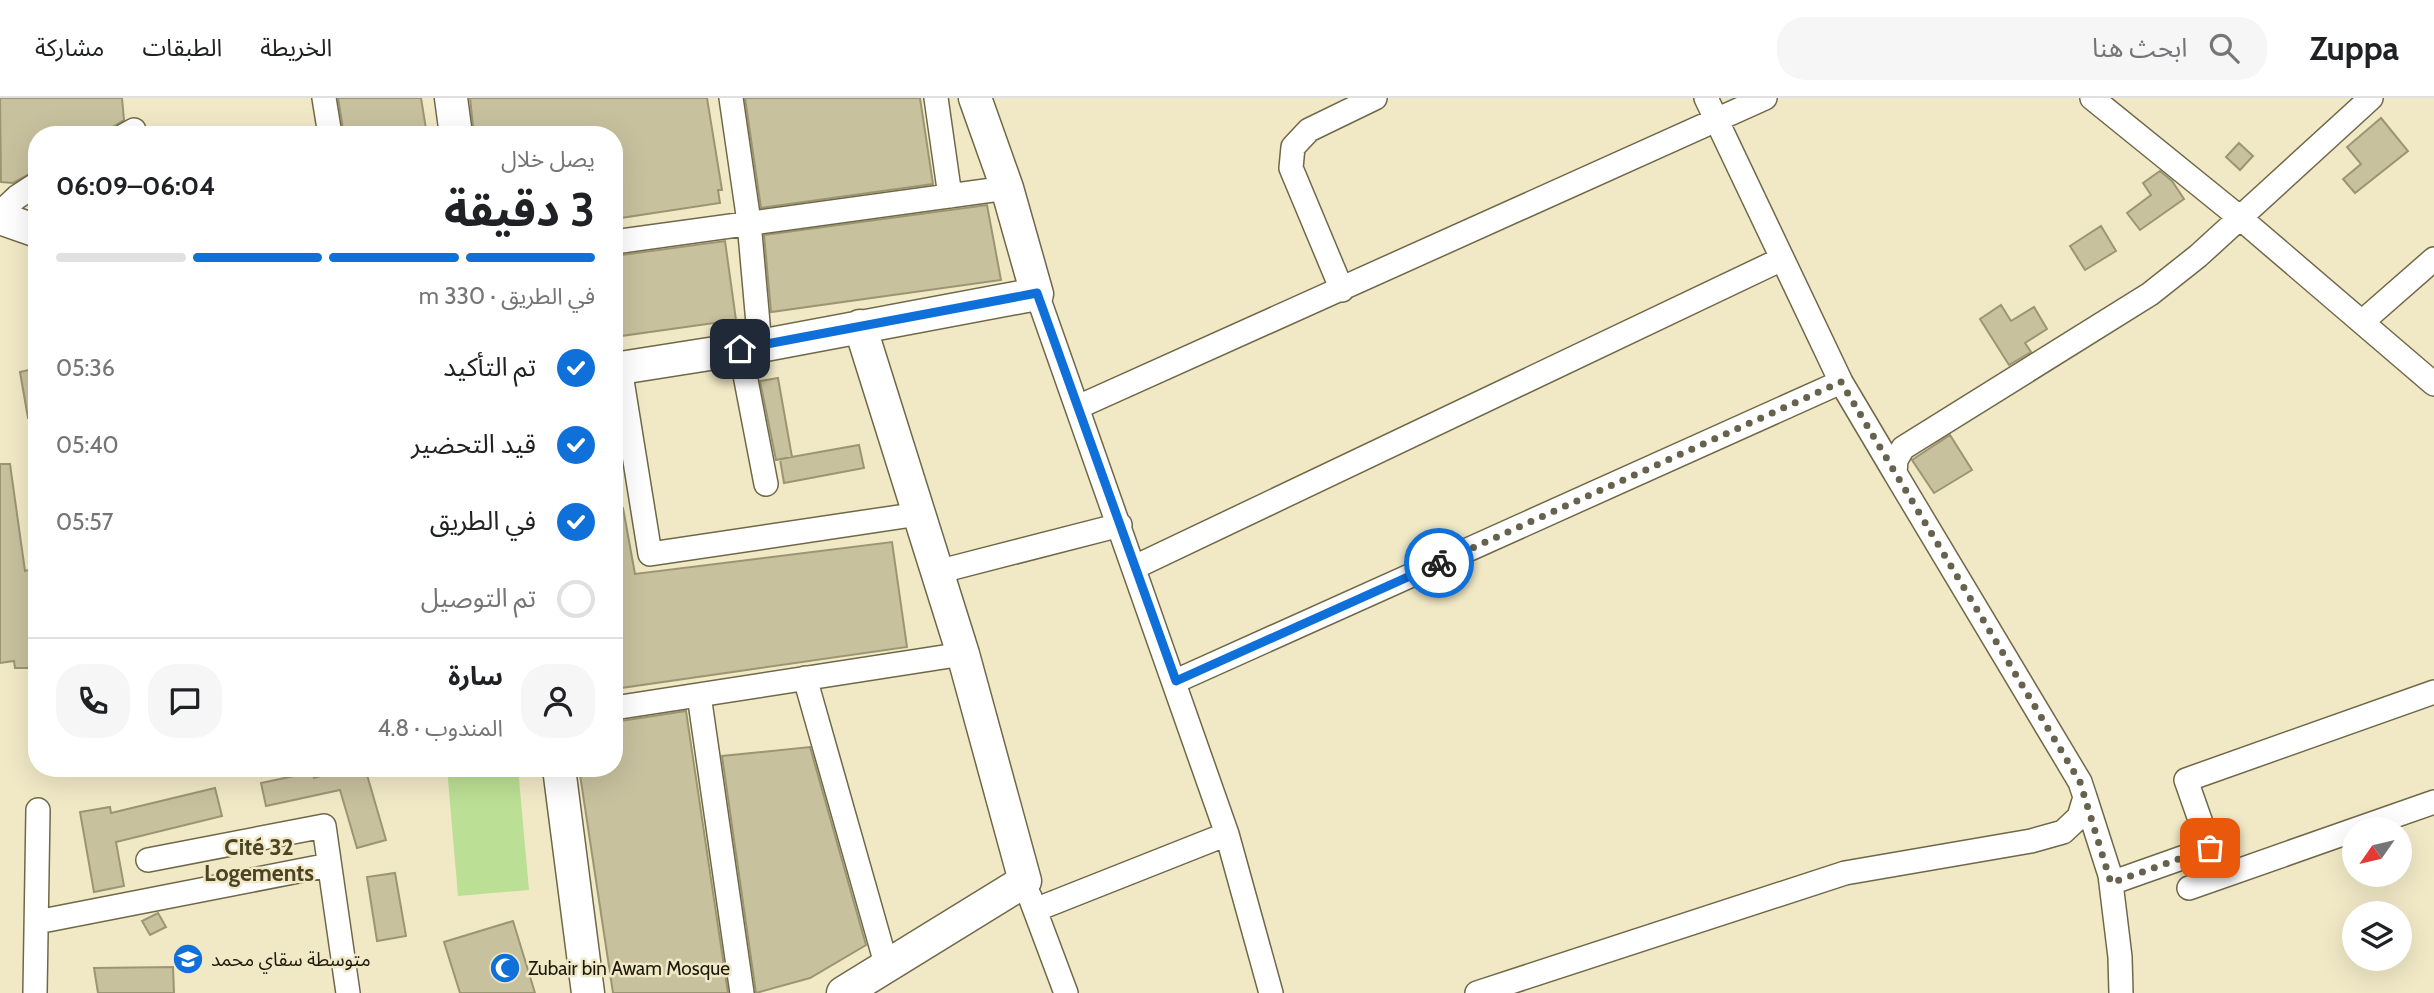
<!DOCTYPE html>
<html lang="ar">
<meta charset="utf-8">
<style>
:root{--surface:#fff;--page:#f6f6f6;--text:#202124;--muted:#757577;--line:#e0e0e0;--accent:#0f70d9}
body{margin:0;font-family:Cabin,"Noto Sans Arabic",sans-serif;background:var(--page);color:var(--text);direction:rtl;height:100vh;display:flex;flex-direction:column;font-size:26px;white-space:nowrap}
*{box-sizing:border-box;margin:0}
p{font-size:23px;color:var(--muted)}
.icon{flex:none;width:38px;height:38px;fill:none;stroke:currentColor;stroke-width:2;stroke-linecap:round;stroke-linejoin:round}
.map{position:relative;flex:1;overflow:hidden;direction:ltr}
.side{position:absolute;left:28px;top:28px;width:595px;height:651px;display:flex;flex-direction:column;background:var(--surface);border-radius:28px;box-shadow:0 7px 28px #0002;direction:rtl}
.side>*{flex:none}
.needle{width:46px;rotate:236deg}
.controls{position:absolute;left:2342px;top:719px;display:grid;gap:14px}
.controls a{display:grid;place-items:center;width:70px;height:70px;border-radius:50%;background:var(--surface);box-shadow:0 7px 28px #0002;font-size:35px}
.pin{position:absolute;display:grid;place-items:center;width:60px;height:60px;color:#fff;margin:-30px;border-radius:14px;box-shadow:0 4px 10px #0006}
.courier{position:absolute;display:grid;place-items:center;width:70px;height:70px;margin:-35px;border:5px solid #0f70d9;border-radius:50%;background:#fff;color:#222;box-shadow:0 2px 9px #0007}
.headline em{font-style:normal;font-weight:700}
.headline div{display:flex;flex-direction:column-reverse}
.headline{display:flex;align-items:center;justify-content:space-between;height:119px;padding:0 28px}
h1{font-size:46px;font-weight:700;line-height:52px}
.bar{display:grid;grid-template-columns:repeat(4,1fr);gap:10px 7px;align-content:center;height:84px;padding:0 28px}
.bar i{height:9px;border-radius:5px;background:var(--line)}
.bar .selected{background:var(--accent)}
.bar p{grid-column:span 4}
.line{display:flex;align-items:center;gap:18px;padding:0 28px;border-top:2px solid var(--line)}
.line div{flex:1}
.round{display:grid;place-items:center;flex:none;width:74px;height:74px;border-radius:28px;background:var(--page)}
ol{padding:0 28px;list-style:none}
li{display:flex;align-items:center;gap:21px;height:77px}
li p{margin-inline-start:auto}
li .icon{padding:7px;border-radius:50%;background:var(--accent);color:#fff;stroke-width:4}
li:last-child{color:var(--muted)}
li i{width:38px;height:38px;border:4px solid var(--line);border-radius:50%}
header{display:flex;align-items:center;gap:42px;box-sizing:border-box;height:98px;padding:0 35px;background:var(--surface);border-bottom:2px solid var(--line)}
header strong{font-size:33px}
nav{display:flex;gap:38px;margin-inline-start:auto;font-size:24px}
.search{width:490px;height:63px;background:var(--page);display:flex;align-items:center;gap:18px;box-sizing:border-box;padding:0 24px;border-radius:28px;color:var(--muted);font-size:26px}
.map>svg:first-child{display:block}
.green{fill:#bbdf94}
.building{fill:#c8c19e;stroke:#9c9574;stroke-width:2}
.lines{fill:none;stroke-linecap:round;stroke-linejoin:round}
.street-casing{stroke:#6f6848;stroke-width:26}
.secondary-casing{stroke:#6f6848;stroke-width:35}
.street{stroke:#fff;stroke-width:23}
.secondary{stroke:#fff;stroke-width:32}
.done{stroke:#67624e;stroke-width:7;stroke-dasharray:0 12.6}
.route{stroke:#0f70d9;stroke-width:9}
.labels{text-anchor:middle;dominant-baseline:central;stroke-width:5;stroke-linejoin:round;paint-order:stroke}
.poi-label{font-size:19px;fill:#1d1a0d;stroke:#f1e9c6;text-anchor:start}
.quarter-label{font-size:23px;font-weight:bold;fill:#4a4324;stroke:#f1e9c6}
</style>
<header>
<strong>Zuppa</strong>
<div class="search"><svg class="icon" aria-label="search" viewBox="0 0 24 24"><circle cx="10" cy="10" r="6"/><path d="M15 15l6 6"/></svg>ابحث هنا</div>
<nav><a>الخريطة</a><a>الطبقات</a><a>مشاركة</a></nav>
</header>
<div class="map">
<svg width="2434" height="895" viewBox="0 0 2434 895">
<rect width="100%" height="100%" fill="#f1e9c6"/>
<path class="green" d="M447 670H518L529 792 458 798Z"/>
<path class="building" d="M0 0H122L124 22 113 29 111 37H37V72L13 85 1 84Z
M338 0H421L427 37H344Z
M470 0H707L722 92H718L720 105 614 121V37H474Z
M745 0H920L933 86 761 110Z
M2381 20 2408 53 2355 95 2343 81 2361 66 2347 49Z
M2239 45 2253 58 2240 72 2226 59Z
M2160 73 2172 83 2184 101 2140 132 2127 115 2151 97 2143 85Z
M987 107 1001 182 771 214 764 137Z
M2101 128 2116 153 2085 172 2070 148Z
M725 143 736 222 614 239V158Z
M2001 207 2011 223 2034 209 2047 231 2025 245 2031 254 2009 267 1980 221Z
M37 270V320H28L20 274Z
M778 280 792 359 776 362 760 283Z
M1950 337 1972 372 1934 395 1912 362Z
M859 347 864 370 784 385 780 361Z
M0 366H10L25 473 32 471 37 504V560L30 561 32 570H15L14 563 0 565Z
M623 410 635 476 892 444 907 549 614 591V411Z
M686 613 728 895H613L579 670H614V624Z
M810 649 866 847 810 880 756 895 722 658Z
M350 670H365L386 742 357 750 340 692 266 708 261 685 313 674 314 680Z
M215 690 222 718 116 744 124 788 94 794 80 714 110 709 111 715Z
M395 775 406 838 377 843 367 779Z
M158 815 166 829 150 837 142 823Z
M513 823 535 895H460L444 844Z
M173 869 174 895H98L94 870Z"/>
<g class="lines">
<g class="street-casing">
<path id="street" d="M324 0 330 37
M731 0 749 124 760 248
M936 0 950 98
M1706 0 1841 284 1895 375
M2092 0 2239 119 2434 286
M125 37 134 32
M0 115 17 99 37 86
M614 144 1007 90
M1342 192 1291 70 1293 49 1309 32 1375 0
M1037 196 1227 736 1271 895
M2362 224 2434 161
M740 251 766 386
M620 270 650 456 919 416
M1078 309 1765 0
M1135 469 1782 161
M937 474 1120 427
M805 580 887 869
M1176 583 1841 284
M699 597 742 895
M614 610 963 556
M2085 699 2110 777 2120 859 2121 895
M2354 732 2434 704
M148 762 324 728 348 895
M2220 779 2186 682 2434 594
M2111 785 2210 750
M2189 790 2354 732
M1030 799 1066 895
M1035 812 1227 736
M37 824 329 767
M35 895 38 712
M1477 895 1845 775 2031 743 2063 734 2079 719 2085 699 2080 684 1895 375 1896 362 1903 350 2150 196 2198 158 2371 0"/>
</g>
<g class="secondary-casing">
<path id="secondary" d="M451 0 456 37
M0 120 37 133
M614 271 760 248 1037 196 1007 90 975 0
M559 670 588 895
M843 895 1025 783 963 556 860 228"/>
</g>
<use href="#street" class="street"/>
<use href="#secondary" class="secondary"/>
</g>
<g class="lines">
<path class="done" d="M1439 465 1841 284 2080 684 2111 785 2210 750"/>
<path class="route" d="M740 251 1037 195 1176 583 1439 465"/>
</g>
<defs>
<g id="school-disc" transform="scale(1.575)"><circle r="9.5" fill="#0f70d9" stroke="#f1e9c6"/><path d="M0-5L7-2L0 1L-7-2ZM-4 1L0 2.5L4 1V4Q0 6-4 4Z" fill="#fff"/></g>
<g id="mosque-disc" transform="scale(1.575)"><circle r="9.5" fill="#0f70d9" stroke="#f1e9c6"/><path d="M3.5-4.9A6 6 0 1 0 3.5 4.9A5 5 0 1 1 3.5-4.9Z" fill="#fff"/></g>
</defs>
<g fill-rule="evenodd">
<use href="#school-disc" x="188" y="861"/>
<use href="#mosque-disc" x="505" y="870"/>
</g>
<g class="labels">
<g class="poi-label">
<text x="211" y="861">متوسطة سقاي محمد</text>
<text x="528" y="870">Zubair bin Awam Mosque</text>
</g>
<g class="quarter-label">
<text x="259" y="749">Cité 32<tspan x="259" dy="26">Logements</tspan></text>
</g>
</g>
</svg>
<div class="controls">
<a><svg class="needle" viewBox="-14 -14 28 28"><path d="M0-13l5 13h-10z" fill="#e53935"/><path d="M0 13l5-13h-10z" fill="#757577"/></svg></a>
<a><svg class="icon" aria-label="layers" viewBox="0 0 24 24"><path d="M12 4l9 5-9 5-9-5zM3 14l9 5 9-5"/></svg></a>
</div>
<div class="pin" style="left:2210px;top:750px;background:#ea580c"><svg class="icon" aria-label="bag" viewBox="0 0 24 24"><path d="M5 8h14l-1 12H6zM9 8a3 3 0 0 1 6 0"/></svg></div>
<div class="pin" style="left:740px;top:251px;background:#1f2937"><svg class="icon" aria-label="home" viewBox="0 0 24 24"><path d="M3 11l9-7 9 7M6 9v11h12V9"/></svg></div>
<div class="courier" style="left:1439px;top:465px"><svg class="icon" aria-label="bike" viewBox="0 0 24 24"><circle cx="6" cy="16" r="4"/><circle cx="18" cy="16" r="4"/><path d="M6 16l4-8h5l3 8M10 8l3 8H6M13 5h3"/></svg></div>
<section class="side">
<div class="headline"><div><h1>3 دقيقة</h1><p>يصل خلال</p></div><em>06:04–06:09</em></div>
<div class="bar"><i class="selected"></i><i class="selected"></i><i class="selected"></i><i></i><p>في الطريق · 330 m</p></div>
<ol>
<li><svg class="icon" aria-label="check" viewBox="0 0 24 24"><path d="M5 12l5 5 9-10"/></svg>تم التأكيد<p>05:36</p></li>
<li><svg class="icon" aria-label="check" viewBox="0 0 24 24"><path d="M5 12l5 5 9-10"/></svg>قيد التحضير<p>05:40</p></li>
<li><svg class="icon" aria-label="check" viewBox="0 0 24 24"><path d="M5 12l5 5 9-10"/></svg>في الطريق<p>05:57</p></li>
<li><i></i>تم التوصيل</li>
</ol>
<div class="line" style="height:126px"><a class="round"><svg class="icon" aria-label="person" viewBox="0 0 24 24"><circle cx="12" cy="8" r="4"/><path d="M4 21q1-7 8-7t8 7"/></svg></a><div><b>سارة</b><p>المندوب · 4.8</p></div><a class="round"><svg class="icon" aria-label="chat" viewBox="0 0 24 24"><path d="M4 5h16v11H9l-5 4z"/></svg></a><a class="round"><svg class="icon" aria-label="phone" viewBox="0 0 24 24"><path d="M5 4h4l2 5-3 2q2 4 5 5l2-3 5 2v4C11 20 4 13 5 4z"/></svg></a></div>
</section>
</div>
